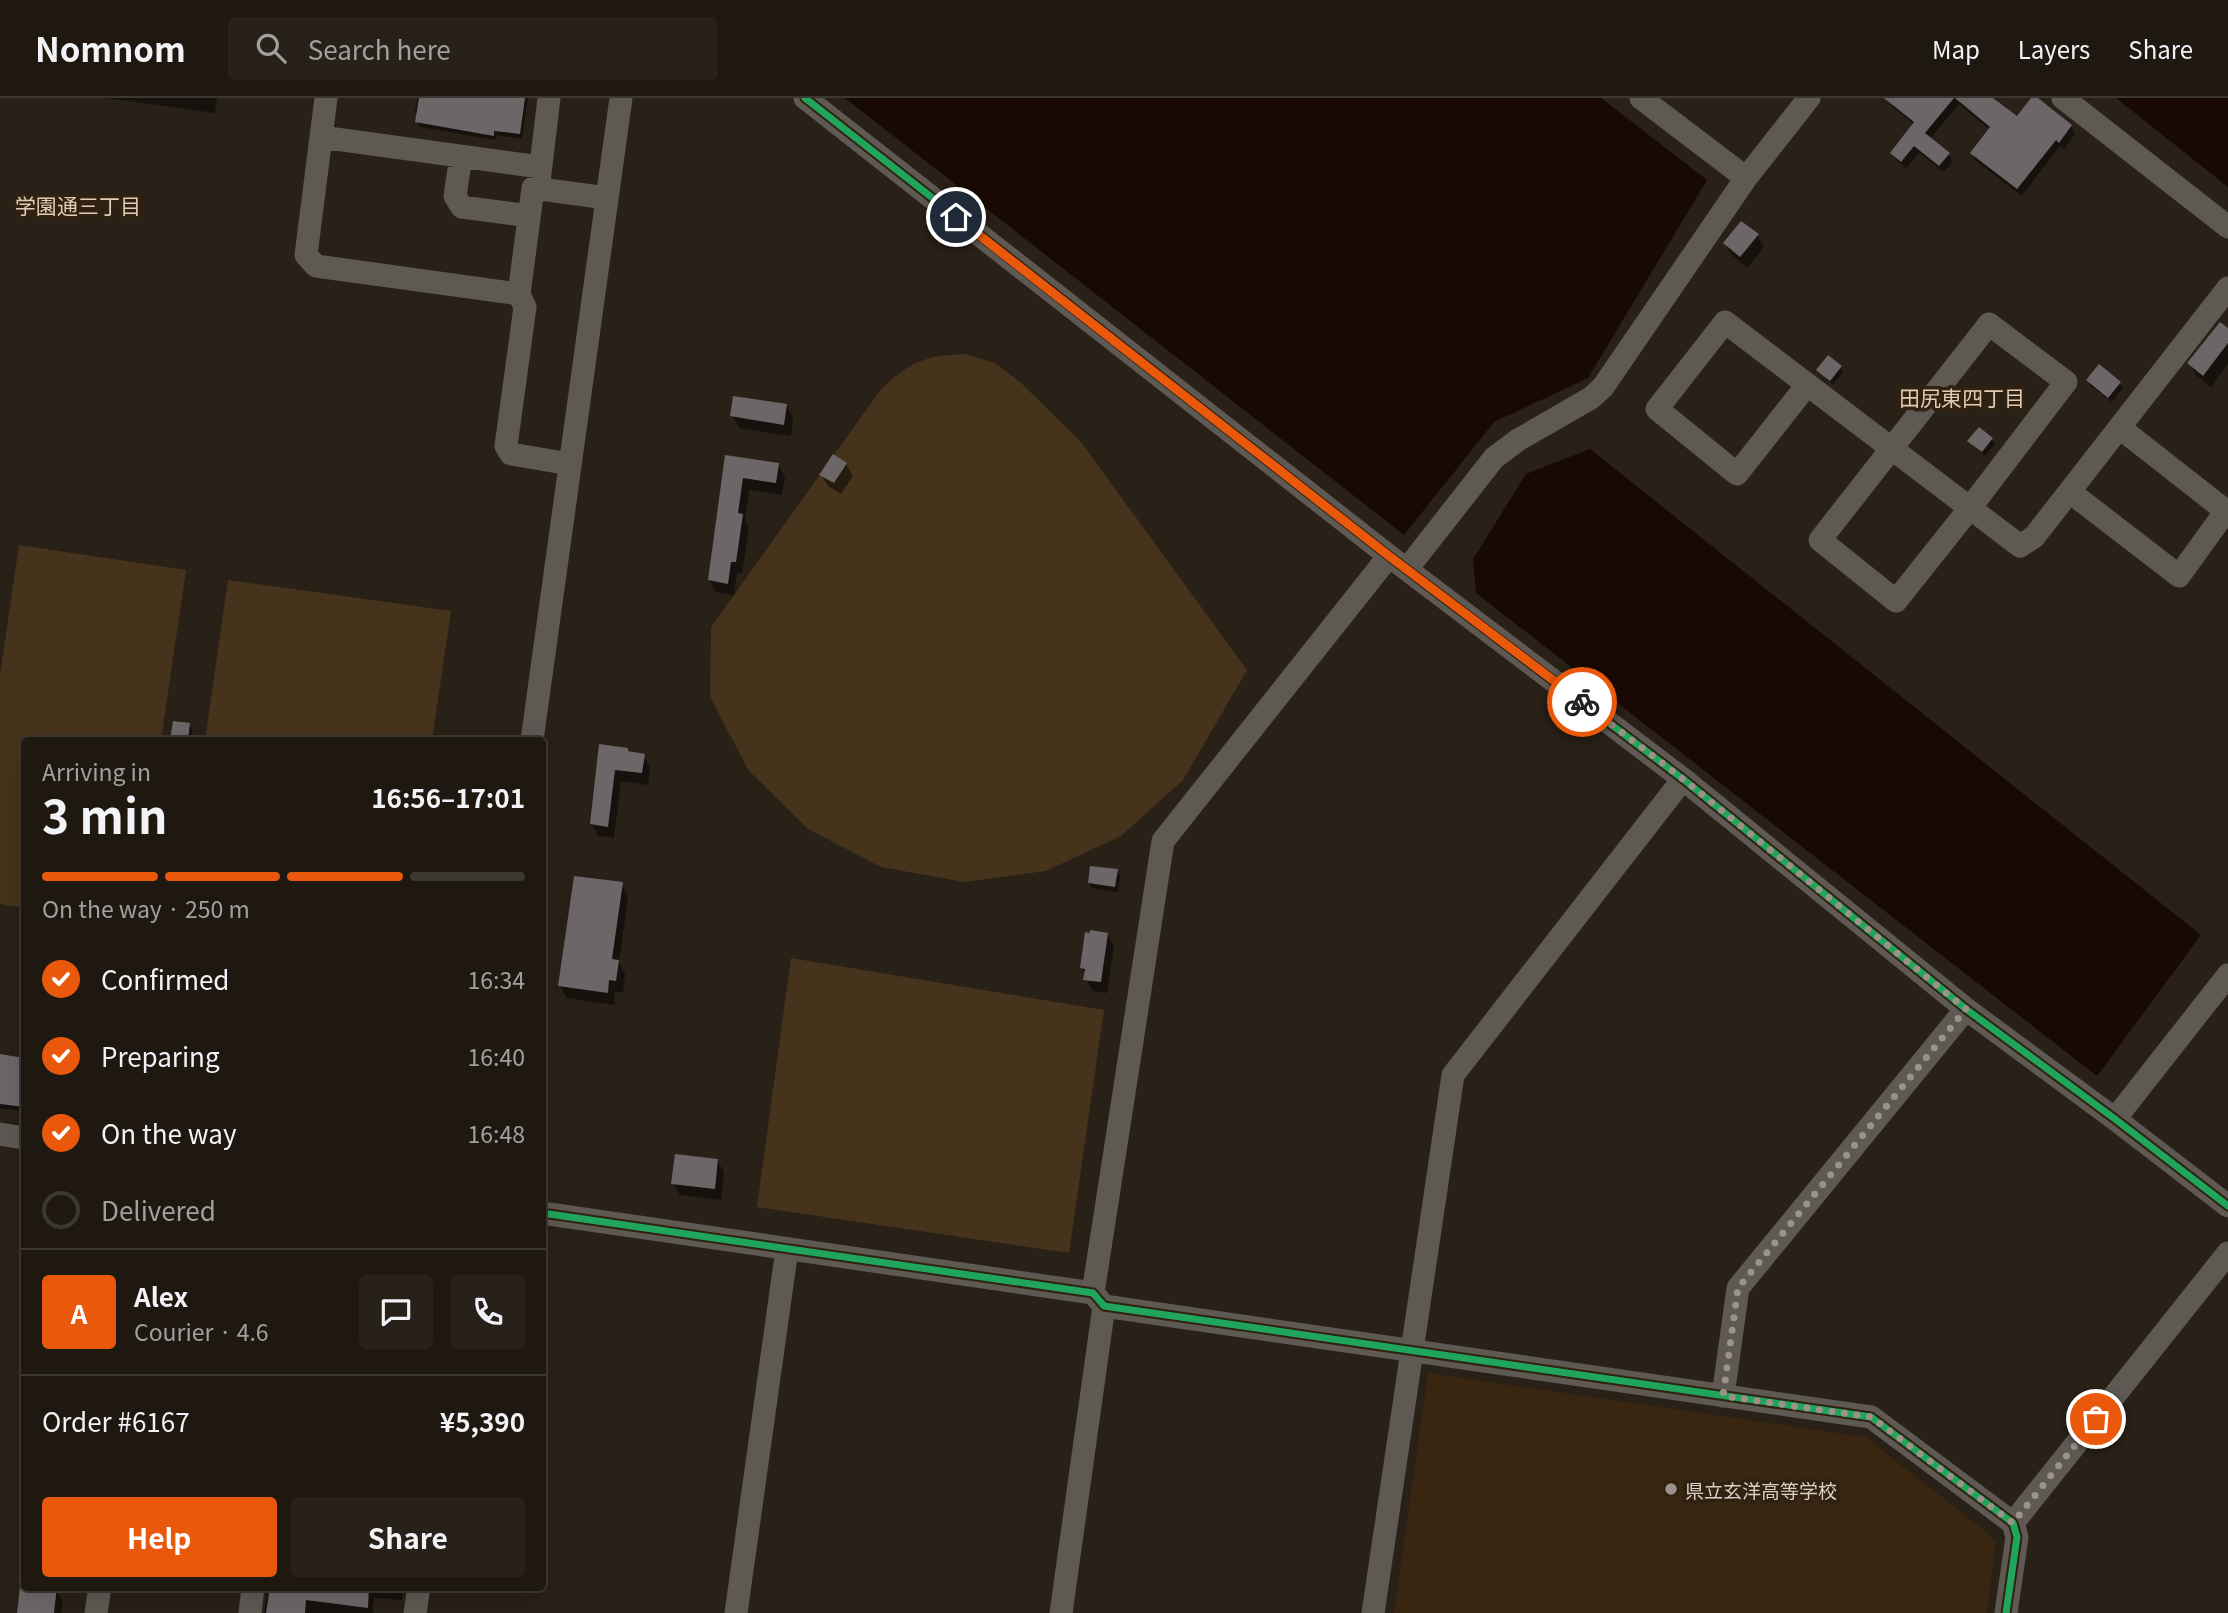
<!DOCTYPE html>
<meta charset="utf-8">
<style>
:root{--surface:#1f1811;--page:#27211a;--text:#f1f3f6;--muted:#a1a09f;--line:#3c3731;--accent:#ea580c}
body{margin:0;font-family:Georgia,"Noto Sans JP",serif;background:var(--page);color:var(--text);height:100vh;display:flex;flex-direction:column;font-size:26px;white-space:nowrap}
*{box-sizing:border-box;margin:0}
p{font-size:23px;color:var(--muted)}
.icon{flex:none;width:38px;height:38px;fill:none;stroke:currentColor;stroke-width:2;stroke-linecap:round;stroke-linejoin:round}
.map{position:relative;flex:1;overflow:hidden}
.drawer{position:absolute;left:21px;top:639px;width:525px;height:854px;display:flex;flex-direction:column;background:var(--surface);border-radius:7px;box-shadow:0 7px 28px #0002,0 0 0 2px var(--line)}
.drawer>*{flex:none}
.pin{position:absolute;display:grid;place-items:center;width:60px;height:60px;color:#fff;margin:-30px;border:4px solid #fff;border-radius:50%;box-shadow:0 2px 7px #0007}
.courier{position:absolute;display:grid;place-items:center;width:70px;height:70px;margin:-35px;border:5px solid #ea580c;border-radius:50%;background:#fff;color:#222;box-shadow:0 2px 9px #0007}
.head em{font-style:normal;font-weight:700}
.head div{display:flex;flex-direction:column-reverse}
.head{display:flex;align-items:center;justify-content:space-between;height:119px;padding:0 21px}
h1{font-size:46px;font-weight:700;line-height:52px}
.bar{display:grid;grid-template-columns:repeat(4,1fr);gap:10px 7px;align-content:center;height:84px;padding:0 21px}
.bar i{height:9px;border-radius:5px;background:var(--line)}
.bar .on{background:var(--accent)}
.bar p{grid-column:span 4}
.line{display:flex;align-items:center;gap:18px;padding:0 21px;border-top:2px solid var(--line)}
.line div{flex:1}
.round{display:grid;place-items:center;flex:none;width:74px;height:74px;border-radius:7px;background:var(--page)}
ol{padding:0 21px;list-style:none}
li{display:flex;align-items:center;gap:21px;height:77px}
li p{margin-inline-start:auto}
li .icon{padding:7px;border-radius:50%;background:var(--accent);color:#fff;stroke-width:4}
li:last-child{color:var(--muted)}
li i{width:38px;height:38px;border:4px solid var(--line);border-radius:50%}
.action{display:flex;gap:14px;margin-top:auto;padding:14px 21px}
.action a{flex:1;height:80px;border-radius:7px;background:var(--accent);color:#fff;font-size:28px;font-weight:700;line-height:80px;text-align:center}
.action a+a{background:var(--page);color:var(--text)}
header{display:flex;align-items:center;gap:42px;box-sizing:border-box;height:98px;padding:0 35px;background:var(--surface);border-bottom:2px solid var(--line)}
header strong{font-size:33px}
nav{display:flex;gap:38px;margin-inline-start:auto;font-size:24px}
.search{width:490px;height:63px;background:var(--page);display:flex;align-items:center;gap:18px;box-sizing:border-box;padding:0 24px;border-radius:7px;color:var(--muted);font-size:26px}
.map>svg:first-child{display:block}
.built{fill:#382611}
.green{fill:#46331c}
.water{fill:#180a02}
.shadow{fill:#0007}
.building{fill:#6d6668}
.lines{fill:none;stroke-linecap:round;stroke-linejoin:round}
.minor{stroke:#5e5953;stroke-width:23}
.cycleway-casing{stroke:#302110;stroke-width:11}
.cycleway{stroke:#20a55d;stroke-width:7}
.done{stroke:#9c9289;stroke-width:7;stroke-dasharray:0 12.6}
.route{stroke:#ea580c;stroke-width:9}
.poi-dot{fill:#9c9289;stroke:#302110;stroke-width:2.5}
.labels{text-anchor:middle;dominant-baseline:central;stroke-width:7;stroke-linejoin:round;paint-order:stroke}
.poi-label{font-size:19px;fill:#dad0c6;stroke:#302110;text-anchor:start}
.neighbourhood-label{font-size:21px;fill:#e0ccb7;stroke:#302110}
</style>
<header>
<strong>Nomnom</strong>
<div class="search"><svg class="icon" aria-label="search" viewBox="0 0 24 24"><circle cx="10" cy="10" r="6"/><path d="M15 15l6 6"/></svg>Search here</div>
<nav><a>Map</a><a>Layers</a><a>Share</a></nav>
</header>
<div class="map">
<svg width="2228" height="1515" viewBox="0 0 2228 1515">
<rect width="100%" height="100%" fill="#292017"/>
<path class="built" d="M1428 1275 1866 1339 1996 1442 1987 1515H1394Z"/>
<path class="green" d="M965 256 995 265 1020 284 1081 344 1247 572 1183 682 1121 738 1046 773 964 784 881 769 808 731 749 673 710 599 711 529 882 290C912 263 924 258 965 256Z
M19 447 186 472 161 642H24V810L0 806V577Z
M228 482 451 513 432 642H205Z
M791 860 1104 912 1069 1155 757 1109Z"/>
<path class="water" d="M845 0H1601L1707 82 1588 280 1494 324 1404 437Z
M2116 0H2228V89Z
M1590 351 2201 837 2097 978 1476 495 1473 461 1526 376Z"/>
<path class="shadow" d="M106 0H217L215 15Z
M418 0H528L522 41 496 37V42L420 29 415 13Z
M1890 0H1990L2017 21 2035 0 2071 28 2075 36 2064 51 2060 48 2022 98 1976 63 1972 55 1990 32 1959 6 1930 41 1948 56 1953 64 1944 74 1919 55 1906 70 1896 62 1892 55 1914 27 1893 9Z
M1757 137 1764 149 1748 170 1732 157 1725 146Z
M2228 232V266L2211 289 2196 277 2189 265Z
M1840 269 1843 274 1833 287 1818 272Z
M2088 283 2120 285 2123 290 2112 304 2091 288Z
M786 307 793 319 791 338 739 330 732 318Z
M1992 341 1995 346 1985 358 1969 343Z
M727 359 778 367 785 379 782 397 749 392 745 422 749 429 742 475H737L734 497 716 494 709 482Z
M846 366 853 378 841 396 828 388 821 377Z
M175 625 189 627 192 632 191 642H172Z
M601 648 643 657 650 669 648 687 621 683 614 740 598 738 592 726Z
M1117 773 1120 778 1118 794 1092 790 1089 785Z
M621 786 628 798 619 865 625 876 623 894H615L614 907 567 900 560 888Z
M1107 836 1114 848 1107 895 1092 893 1082 870Z
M0 958 24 962V1013L0 1010Z
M717 1062 724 1074 721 1102 680 1097 673 1085Z
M22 1487 24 1489 56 1492 63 1504 61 1515H19Z
M268 1489H403L402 1502 374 1500 373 1515H264Z"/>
<path class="building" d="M419 0H525L520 36 494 33V38L415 24Z
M1884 0H1954L1925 35 1950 55 1939 68 1914 48 1901 64 1890 55 1914 24Z
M1955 0H1993L2017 18 2031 0H2038L2072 27 2059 45 2056 42 2017 91 1970 55 1990 29Z
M1741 123 1759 136 1740 159 1723 145Z
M2220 224 2228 230V245L2203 278 2187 265Z
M1828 257 1842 268 1830 283 1816 272Z
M2099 266 2121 284 2108 300 2086 282Z
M733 298 787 306 784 327 730 318Z
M1979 329 1993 340 1982 354 1967 343Z
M833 356 847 365 834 385 819 377Z
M725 357 779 365 776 385 743 380 738 415 743 416 736 464H731L728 486 708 482Z
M173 623 190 625 188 642H170Z
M599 646 628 650V653L645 656 642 675 615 672 608 729 590 726Z
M1090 768 1118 771 1115 789 1088 785Z
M574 778 623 784 612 861 619 862 616 883 609 882 608 895 558 888Z
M1090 832 1108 835 1101 884 1083 882 1085 871 1080 870 1085 834 1090 835Z
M0 956 24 960V1009L0 1006Z
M675 1056 718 1061 715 1091 671 1086Z
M20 1489H57L54 1515H17Z
M270 1489H369L368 1510 306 1502 305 1515H266Z"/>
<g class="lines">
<path class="minor" d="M326 0 306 157 316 168 519 196 533 90 607 100
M805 0 1389 458 1683 681 1966 911 2115 1021 2228 1108
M1641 0 1746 80
M2063 0 2228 129
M321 39 540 69
M461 58 455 98 462 109 529 118
M539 84 549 0
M519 196 525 209 506 348 511 356 570 366
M1989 226 2066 284 1970 410 1896 503 1820 442Z
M1807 287 1737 376 1657 311 1725 224 2020 448 2034 439 2228 190
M2070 394 2179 478 2226 413 2120 330
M1407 471 1494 360 1518 342 1591 300 1603 289 1746 80 1809 0
M532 642 621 0
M2115 1021 2228 877
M0 1036 24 1040
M542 1115 1093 1195 1104 1208 1871 1319 2013 1425 2017 1439 2006 1515
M1093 1195 1163 743 1389 458
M1723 1298 1738 1190 1966 911
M2013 1425 2228 1155
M96 1515 100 1489
M250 1515 253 1489
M415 1515 419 1489
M736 1515 787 1151
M1061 1515 1104 1208
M1373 1515 1453 977 1683 681"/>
<g class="cycleway-casing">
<path id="cycleway" d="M805 0 1389 458 1683 681 1966 911 2115 1021 2228 1108
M542 1115 1093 1195 1104 1208 1871 1319 2013 1425 2017 1439 2006 1515"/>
</g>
<use href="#cycleway" class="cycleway"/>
</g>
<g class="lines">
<path class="done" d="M1582 604 1683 681 1966 911 1738 1190 1723 1298 1871 1319 2013 1425 2096 1321"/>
<path class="route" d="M956 119 1389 458 1582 604"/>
</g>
<circle class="poi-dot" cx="1671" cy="1391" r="7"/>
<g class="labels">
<g class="poi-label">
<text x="1685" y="1391">県立玄洋高等学校</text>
</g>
<g class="neighbourhood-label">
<text x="78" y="107">学園通三丁目</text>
<text x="1962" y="299">田尻東四丁目</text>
</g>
</g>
</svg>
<div class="pin" style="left:2096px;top:1321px;background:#ea580c"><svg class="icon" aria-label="bag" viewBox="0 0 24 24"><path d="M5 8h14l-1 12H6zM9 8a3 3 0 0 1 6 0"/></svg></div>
<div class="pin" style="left:956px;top:119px;background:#1f2937"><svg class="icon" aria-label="home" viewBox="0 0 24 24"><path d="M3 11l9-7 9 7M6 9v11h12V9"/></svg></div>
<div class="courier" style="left:1582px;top:604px"><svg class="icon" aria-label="bike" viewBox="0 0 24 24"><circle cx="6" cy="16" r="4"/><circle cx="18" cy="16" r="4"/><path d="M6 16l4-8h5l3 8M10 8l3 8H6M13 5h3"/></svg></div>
<section class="drawer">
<div class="head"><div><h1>3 min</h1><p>Arriving in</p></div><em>16:56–17:01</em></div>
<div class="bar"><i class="on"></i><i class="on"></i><i class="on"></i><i></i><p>On the way · 250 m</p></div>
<ol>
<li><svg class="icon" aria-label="check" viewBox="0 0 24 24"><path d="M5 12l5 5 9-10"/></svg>Confirmed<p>16:34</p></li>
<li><svg class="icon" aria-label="check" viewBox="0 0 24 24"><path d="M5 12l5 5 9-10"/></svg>Preparing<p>16:40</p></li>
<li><svg class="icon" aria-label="check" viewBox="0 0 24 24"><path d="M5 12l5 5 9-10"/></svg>On the way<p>16:48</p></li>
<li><i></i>Delivered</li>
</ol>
<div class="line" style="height:126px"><b class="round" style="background:var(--accent);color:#fff">A</b><div><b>Alex</b><p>Courier · 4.6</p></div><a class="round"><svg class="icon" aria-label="chat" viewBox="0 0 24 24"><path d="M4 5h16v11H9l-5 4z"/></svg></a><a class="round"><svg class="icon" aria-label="phone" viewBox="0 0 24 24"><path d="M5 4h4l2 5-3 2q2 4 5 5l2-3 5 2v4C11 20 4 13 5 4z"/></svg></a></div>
<div class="line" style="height:91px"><div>Order #6167</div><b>¥5,390</b></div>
<div class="action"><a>Help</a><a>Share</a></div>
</section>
</div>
